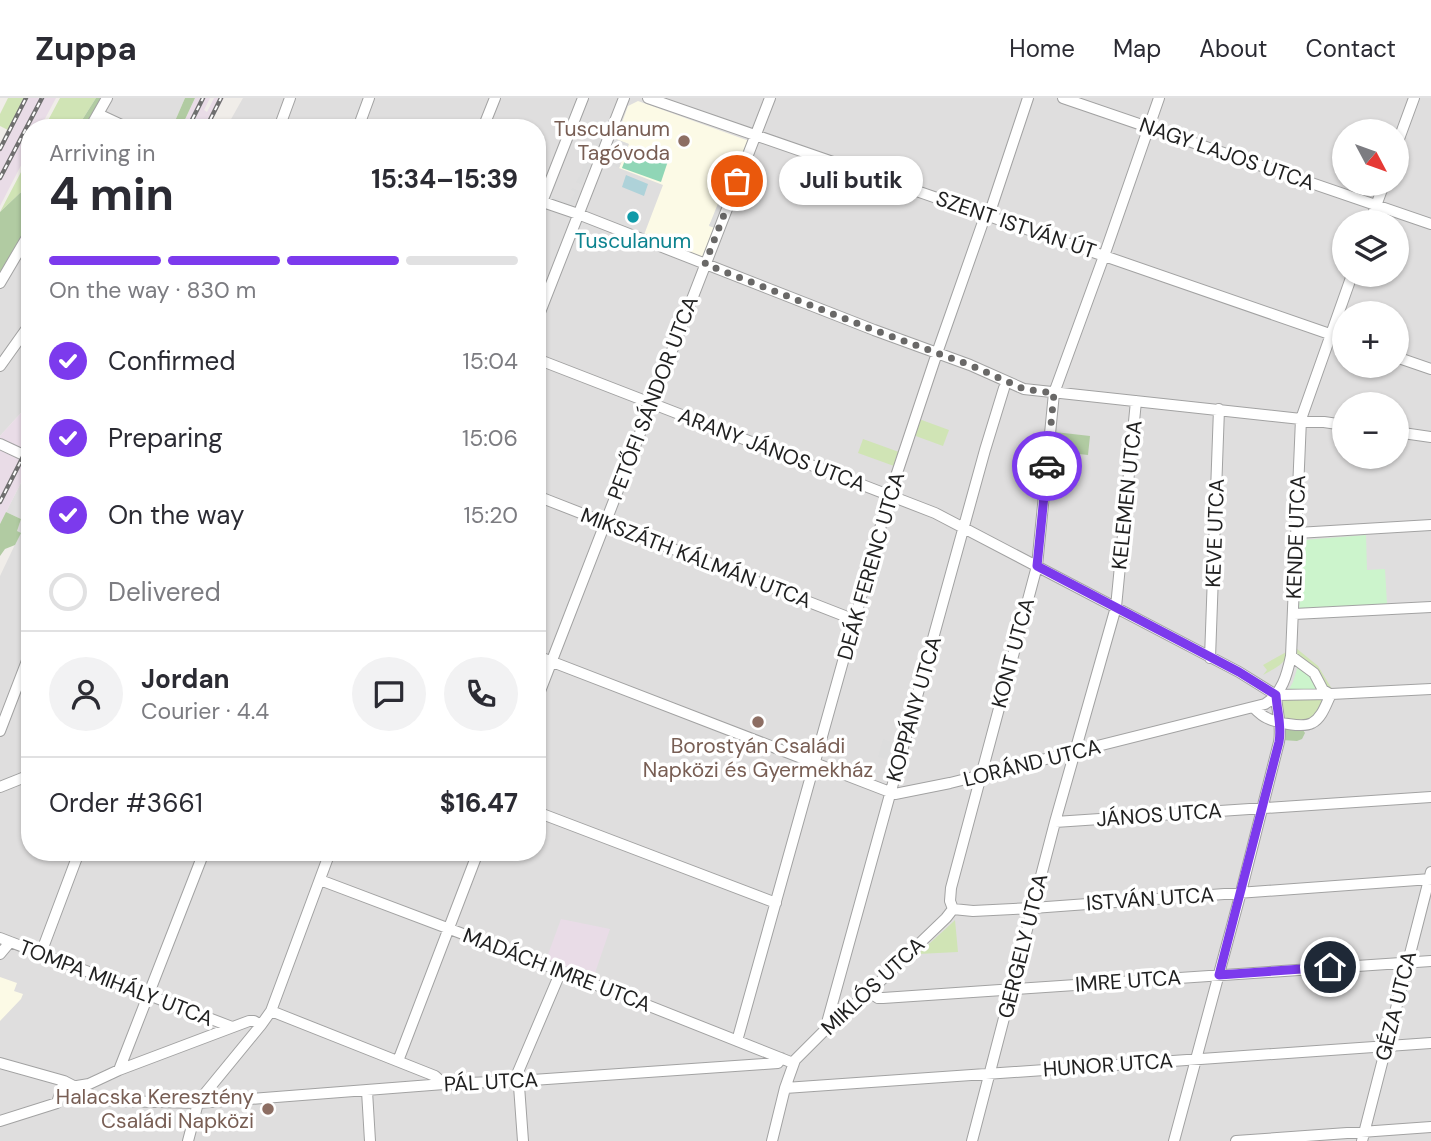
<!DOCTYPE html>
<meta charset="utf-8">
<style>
:root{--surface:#fff;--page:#f2f2f3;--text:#2b2b33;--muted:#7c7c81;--line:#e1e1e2;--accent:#7c3aed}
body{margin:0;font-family:"DM Sans",sans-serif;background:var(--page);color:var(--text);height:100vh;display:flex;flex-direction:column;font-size:26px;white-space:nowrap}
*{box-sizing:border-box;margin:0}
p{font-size:23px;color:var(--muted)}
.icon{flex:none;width:38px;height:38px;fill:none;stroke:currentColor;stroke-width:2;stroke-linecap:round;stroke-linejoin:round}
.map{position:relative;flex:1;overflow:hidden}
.panel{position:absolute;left:21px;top:21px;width:525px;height:742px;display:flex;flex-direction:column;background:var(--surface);border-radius:28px;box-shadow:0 2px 5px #0004}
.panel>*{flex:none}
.needle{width:46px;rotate:131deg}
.controls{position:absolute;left:1332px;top:21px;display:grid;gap:14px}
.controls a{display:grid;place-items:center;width:77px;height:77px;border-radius:50%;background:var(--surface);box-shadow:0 2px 5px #0004;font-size:35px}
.pin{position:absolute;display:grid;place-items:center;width:60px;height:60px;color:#fff;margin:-30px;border:4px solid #fff;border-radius:50%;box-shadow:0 2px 7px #0007}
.courier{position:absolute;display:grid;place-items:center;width:70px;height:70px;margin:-35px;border:5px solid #7c3aed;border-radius:50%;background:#fff;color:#222;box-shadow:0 2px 9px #0007}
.bubble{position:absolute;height:49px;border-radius:24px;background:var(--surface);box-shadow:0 2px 5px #0004;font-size:23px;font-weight:700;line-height:49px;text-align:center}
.summary em{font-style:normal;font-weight:700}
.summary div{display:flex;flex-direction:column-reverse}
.summary{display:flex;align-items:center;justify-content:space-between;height:119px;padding:0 28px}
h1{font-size:46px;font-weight:700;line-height:52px}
.bar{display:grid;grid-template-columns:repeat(4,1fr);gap:10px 7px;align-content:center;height:84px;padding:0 28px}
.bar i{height:9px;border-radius:5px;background:var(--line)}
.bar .active{background:var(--accent)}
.bar p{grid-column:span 4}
.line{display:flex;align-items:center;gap:18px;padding:0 28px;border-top:2px solid var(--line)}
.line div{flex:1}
.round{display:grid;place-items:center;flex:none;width:74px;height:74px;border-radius:37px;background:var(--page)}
ol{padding:0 28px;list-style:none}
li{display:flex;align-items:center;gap:21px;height:77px}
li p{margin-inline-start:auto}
li .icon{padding:7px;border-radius:50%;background:var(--accent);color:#fff;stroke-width:4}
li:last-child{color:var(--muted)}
li i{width:38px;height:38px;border:4px solid var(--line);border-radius:50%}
header{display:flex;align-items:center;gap:42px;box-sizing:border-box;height:98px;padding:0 35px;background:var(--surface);border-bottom:2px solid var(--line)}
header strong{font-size:33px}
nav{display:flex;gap:38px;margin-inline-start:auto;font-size:24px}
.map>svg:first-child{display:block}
.residential{fill:#dfdede;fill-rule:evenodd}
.industrial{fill:#e9dce7}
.education{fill:#fcfae6}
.grass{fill:#d0e4b5}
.forest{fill:#b1cba2}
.park{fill:#ccf4cc}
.pitch{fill:#90d6b6}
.parking{fill:#ddd}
.water{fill:#aed2d9}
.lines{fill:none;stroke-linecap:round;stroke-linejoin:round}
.minor-casing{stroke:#a2a2a2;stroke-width:12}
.minor{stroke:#fff;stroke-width:10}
.rail-casing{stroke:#6f6f6f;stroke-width:4.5}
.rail{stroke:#fff;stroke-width:2;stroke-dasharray:5;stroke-linecap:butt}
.done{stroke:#696867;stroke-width:7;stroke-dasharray:0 12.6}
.route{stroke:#7c3aed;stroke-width:9}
.education-dot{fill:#8d6e63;stroke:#fff;stroke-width:2.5}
.culture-dot{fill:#0f9aa8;stroke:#fff;stroke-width:2.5}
.labels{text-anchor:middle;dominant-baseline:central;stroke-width:7;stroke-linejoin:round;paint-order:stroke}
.education-label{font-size:21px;fill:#785e54;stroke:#fff;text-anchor:end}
.street-label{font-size:21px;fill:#212121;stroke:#fff}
.culture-label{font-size:21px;fill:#0d838f;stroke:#fff}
</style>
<header>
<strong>Zuppa</strong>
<nav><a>Home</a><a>Map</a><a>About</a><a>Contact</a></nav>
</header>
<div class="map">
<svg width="1431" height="1043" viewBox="0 0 1431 1043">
<rect width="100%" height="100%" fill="#f0ede9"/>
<path class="residential" d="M105 0H185L172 30H87Z
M243 0H1431V1043H0V478L20 436 16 434 21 421 6 414 30 367V754H537V30H226ZM1344 33H1396V86H1344ZM1344 124H1396V177H1344ZM1344 215H1396V268H1344ZM1344 306H1396V359H1344Z
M30 128V305L0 338V179Z"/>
<path class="industrial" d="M24 0H56L40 30H30V50L0 108V50Z
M195 0H210L204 12 207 14 214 0H224L208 30H181Z
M30 305V367L0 426V338Z
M561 821 610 831 595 875 571 866 569 871 546 862Z"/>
<path class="education" d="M638 3 752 44 734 92 709 127 718 131 705 166 642 142 663 87 619 70 628 46 616 41 628 8Z
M0 879 17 885 14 893 23 896 21 901 0 923Z"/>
<path class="grass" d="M8 0H24L8 32 0 28V16Z
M60 0H96L77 30H44Z
M30 57V90L20 95 0 114Z
M919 321 949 332 943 348 913 337Z
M863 341 899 354 894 368 858 355Z
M1296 550 1318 568 1335 596H1331L1297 559Z
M1290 552C1286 566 1275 570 1263 577L1267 572 1263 567Z
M1323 601 1325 602 1312 623H1284L1281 618 1284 617 1283 608H1281L1283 603 1286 602Z
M955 822 958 854 918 856 953 824Z"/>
<path class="forest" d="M96 0H105L87 30H77Z
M185 0H195L181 30H172Z
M30 90V128L0 179V114L20 95Z
M1055 334 1090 338 1088 357 1053 353Z
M6 414 21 421 17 433 21 435 15 447 5 451 0 458V426Z
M1293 629 1303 632 1305 635 1302 641 1297 643 1282 642 1285 631Z"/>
<path class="park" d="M1366 437 1367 472 1385 471 1387 506 1299 512 1303 442Z
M1298 568 1311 578 1319 591 1288 593 1293 584Z"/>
<path class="pitch" d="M630 49 668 63 661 84 622 70Z"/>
<path class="parking" d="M599 27 608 31 597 57 589 69 582 87 576 84 581 76 583 68 582 66 586 59 589 60 591 54 589 53Z
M616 41 629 46 619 70 606 65Z
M552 85 556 87 551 98 569 105 575 94 571 92 572 90 580 93 572 112 546 102Z
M725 88 734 92 718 131 709 128Z
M883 641 899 646 894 663 878 659Z"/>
<path class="water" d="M626 77 648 86 644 98 622 89Z"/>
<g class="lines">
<g class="minor-casing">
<path id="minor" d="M648 0 1344 241
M1063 0 1431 126
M98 16 128 30
M90 30 107 0
M279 30 290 0
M358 30 369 0
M483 30 495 0
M1396 49 1414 0
M537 102 578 116 874 232 970 267 1024 291 1301 321
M542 104 583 0
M1370 124 1384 86
M0 185 30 134
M537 222 624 0
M1396 259 1431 271
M537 261 935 415 1239 574 1276 597 1331 596 1431 591
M0 268 30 226
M1301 324H1324L1344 327
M1396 334 1431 339
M0 346 30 360
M537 398 855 522
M1297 435 1431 427
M1294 516 1431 509
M537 558 895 696 950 685 1265 606C1282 596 1287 577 1291 558L1301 321 1352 177
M1291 558 1314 575 1323 592 1330 596
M1210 560 1219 311
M537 601 770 0
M1254 610C1258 614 1262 618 1267 620 1277 625 1303 630 1312 625 1322 620 1326 606 1331 596
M0 633 30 555
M0 689 30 677
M537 714 776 805
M1055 724 1431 699
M320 782 561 873 793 965
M953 811 950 803 951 790 1037 468 1054 295 1104 158 1159 0
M953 811 973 813 1033 810 1431 781
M0 840 232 929
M41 855 79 754
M0 856 10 844
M869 894 878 900H883L1431 863
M271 913 435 978 444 986
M825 932 985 352 1004 290
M737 943 888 402 937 255 983 124 991 111 1028 0
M398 963 478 754
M0 965 64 983 99 1001 117 1003 198 1005 444 986 518 983 764 966 778 965 781 960
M119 972 204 754
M77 988 89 986 119 972 249 923H254L261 927
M785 990 1431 945
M367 993 370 1043
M0 1023 57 1005 64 983
M188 1043 198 1005 202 999 261 927 271 913 330 754
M523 1043 518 974 561 873
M772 1043 785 990 795 962 825 932 869 894 946 820 953 811
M972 1043 1055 724 1116 509 1136 303
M1174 1043 1241 794 1279 644C1282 628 1277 614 1276 597
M1236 1043 1431 1029
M1362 1043 1431 774"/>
</g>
<use href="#minor" class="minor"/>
<g class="rail-casing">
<path id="rail" d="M188 30 203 0
M206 30 221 0
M0 51 26 0
M0 80 42 0
M0 404 30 345"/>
</g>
<use href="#rail" class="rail"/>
</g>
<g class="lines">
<path class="done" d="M737 83 705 166 874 232 970 267 1024 291 1054 295 1047 368"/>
<path class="route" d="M1047 368 1037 468 1239 574 1276 597C1277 614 1282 627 1279 644L1219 877 1330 869"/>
</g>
<g class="education-dot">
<circle cx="684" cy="43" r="7"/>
<circle cx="758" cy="624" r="7"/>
<circle cx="268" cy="1011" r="7"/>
</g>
<circle class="culture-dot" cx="633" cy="119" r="7"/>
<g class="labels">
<g class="education-label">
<text x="670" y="31">Tusculanum<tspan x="670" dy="24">Tagóvoda</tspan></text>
<text x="758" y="648" text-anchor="middle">Borostyán Családi<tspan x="758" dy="24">Napközi és Gyermekház</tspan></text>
<text x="254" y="999">Halacska Keresztény<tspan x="254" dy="24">Családi Napközi</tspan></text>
</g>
<g class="street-label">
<text transform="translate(1227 56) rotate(19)">NAGY LAJOS UTCA</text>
<text transform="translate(1016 127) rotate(19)">SZENT ISTVÁN ÚT</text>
<text transform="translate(653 300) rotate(-69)">PETŐFI SÁNDOR UTCA</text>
<text transform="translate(772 352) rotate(21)">ARANY JÁNOS UTCA</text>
<text transform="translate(1127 397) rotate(-84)">KELEMEN UTCA</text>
<text transform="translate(1215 435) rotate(-88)">KEVE UTCA</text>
<text transform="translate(1296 439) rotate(-88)">KENDE UTCA</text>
<text transform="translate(696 460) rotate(21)">MIKSZÁTH KÁLMÁN UTCA</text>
<text transform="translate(871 468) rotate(-74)">DEÁK FERENC UTCA</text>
<text transform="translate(1013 555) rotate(-75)">KONT UTCA</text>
<text transform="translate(914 611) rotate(-74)">KOPPÁNY UTCA</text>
<text transform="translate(1032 665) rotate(-14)">LORÁND UTCA</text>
<text transform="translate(1159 717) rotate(-4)">JÁNOS UTCA</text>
<text transform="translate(1150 801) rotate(-4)">ISTVÁN UTCA</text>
<text transform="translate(1023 848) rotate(-76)">GERGELY UTCA</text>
<text transform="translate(557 872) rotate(21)">MADÁCH IMRE UTCA</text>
<text transform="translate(1128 883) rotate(-4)">IMRE UTCA</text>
<text transform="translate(116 885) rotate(21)">TOMPA MIHÁLY UTCA</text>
<text transform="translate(873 888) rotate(-43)">MIKLÓS UTCA</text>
<text transform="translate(1396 908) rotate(-76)">GÉZA UTCA</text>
<text transform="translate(1108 967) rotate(-4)">HUNOR UTCA</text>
<text transform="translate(491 984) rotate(-3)">PÁL UTCA</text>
</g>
<g class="culture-label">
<text x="633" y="143">Tusculanum</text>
</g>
</g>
</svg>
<div class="controls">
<a><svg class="needle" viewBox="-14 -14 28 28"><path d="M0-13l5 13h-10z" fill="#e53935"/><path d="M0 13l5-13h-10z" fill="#7c7c81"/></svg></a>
<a><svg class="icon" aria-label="layers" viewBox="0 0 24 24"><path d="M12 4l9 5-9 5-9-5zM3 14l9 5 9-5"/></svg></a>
<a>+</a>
<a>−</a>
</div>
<div class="pin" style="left:737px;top:83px;background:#ea580c"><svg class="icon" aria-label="bag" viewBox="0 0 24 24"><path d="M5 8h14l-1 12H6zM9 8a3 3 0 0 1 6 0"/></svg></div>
<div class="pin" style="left:1330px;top:869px;background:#1f2937"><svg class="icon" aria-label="home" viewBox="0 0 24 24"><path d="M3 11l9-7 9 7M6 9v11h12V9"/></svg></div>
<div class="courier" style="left:1047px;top:368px"><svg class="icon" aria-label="car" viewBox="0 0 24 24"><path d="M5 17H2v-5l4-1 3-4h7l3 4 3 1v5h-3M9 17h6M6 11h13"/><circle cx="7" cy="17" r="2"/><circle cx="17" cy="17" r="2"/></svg></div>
<div class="bubble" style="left:779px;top:58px;width:144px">Juli butik</div>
<section class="panel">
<div class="summary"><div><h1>4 min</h1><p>Arriving in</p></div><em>15:34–15:39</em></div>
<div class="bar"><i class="active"></i><i class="active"></i><i class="active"></i><i></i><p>On the way · 830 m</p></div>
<ol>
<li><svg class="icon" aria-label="check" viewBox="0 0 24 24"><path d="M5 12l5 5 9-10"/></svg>Confirmed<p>15:04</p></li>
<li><svg class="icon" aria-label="check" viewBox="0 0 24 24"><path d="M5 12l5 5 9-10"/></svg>Preparing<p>15:06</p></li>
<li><svg class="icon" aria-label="check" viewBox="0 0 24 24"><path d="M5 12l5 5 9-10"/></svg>On the way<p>15:20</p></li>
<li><i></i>Delivered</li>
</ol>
<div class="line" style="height:126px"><a class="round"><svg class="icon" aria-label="person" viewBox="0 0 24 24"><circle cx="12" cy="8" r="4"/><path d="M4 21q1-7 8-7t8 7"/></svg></a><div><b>Jordan</b><p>Courier · 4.4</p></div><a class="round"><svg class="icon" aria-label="chat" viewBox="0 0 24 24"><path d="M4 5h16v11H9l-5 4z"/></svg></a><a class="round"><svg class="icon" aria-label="phone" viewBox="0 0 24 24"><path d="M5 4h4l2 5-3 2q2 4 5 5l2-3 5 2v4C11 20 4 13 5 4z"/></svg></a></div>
<div class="line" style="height:91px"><div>Order #3661</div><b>$16.47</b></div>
</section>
</div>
